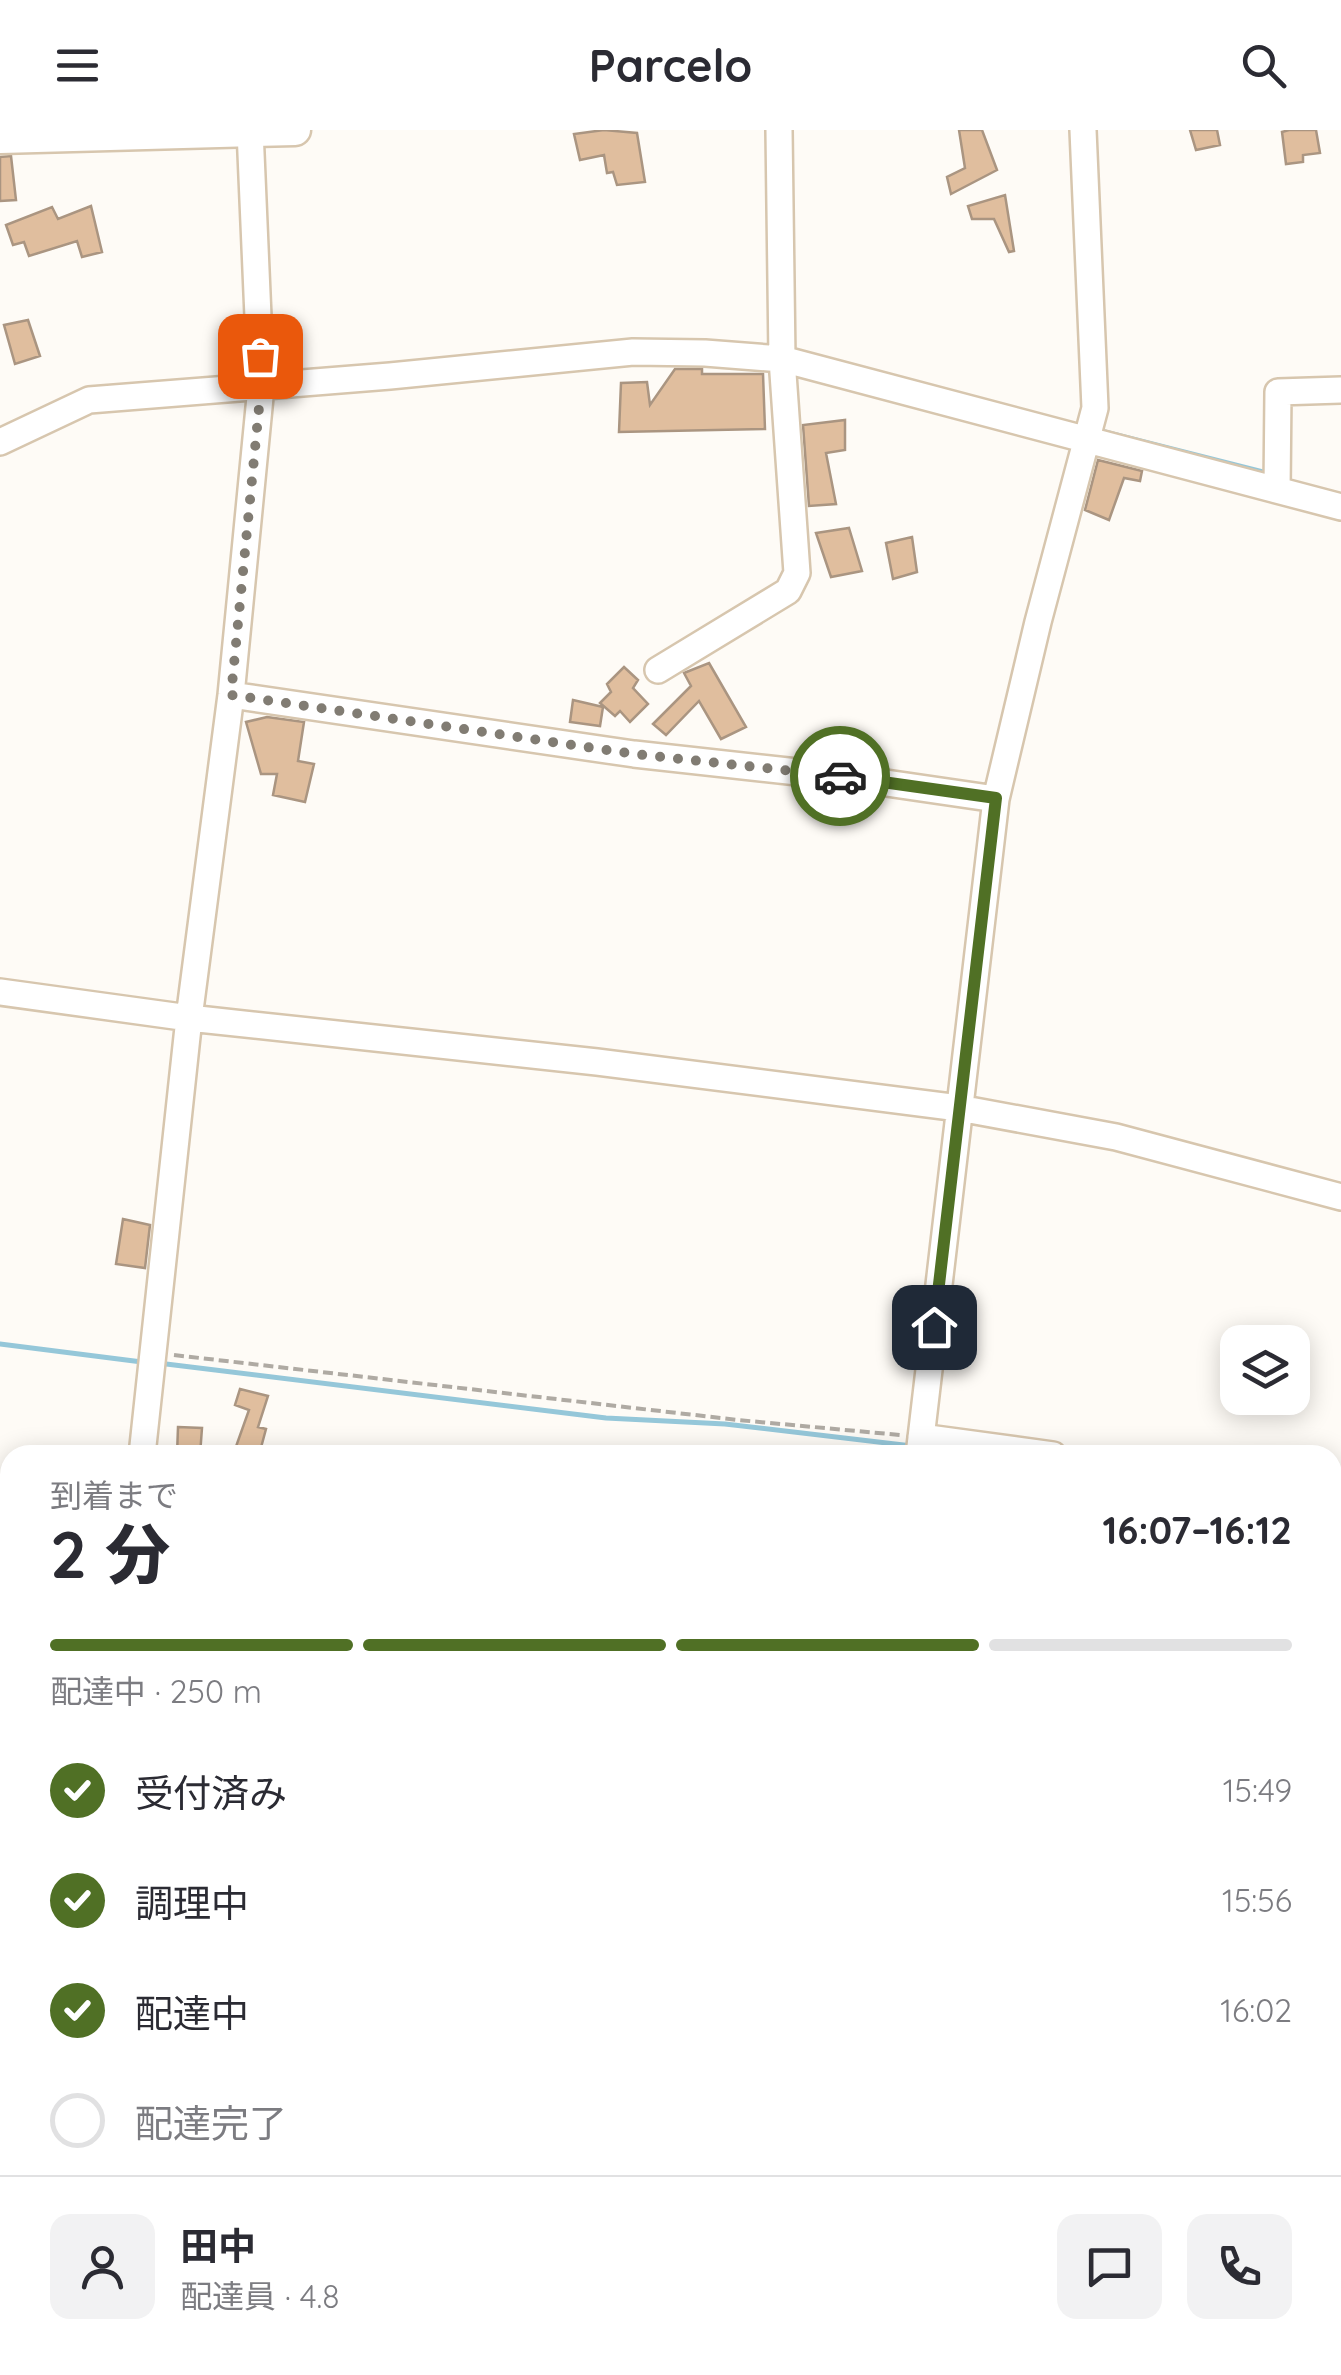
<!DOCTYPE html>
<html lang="ja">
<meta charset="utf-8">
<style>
:root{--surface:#fff;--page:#f2f2f3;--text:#2b2b33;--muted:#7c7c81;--line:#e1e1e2;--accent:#507025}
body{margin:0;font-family:Quicksand,"Noto Sans JP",sans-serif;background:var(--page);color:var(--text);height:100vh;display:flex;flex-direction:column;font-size:38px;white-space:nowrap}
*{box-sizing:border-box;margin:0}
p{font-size:32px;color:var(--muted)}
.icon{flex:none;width:55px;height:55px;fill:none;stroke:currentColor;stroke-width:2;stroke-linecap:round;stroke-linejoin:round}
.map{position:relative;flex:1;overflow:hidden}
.details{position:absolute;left:0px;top:1315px;width:1342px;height:930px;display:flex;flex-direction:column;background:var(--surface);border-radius:30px 30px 0 0;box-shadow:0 5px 25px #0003}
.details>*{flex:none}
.fabs{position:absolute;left:1220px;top:1195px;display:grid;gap:20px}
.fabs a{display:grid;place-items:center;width:90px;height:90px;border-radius:20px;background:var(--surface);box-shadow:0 5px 25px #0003;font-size:50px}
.pin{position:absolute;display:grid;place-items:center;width:85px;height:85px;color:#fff;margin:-42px;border-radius:20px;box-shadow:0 5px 15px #0006}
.courier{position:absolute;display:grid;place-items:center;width:100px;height:100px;margin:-50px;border:8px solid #507025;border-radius:50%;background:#fff;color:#222;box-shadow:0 2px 12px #0007}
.overview em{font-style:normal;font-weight:800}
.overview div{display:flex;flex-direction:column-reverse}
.overview{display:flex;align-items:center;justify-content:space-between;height:170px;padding:0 50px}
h1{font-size:65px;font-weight:800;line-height:75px}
.bar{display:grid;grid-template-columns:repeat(4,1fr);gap:15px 10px;align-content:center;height:120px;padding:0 50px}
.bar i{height:12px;border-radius:8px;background:var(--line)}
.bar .current{background:var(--accent)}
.bar p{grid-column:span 4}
.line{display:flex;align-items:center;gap:25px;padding:0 50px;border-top:2px solid var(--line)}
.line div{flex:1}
.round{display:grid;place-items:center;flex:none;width:105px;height:105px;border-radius:20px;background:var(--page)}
ol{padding:0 50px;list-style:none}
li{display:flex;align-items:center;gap:30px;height:110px}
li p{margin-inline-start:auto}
li .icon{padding:10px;border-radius:50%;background:var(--accent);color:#fff;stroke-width:4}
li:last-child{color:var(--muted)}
li i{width:55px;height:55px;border:5px solid var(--line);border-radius:50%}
header{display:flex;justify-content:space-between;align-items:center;height:130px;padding:0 50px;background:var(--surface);font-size:45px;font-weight:800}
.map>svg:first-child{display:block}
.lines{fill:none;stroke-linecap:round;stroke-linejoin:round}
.stream{stroke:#95c7d9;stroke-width:5}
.building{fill:#e0be9e;stroke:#aa9581;stroke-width:2.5}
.minor-casing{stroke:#d7c6ae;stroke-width:30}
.major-casing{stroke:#d7c6ae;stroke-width:35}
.path{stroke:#afaaa3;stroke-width:4;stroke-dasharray:10 5;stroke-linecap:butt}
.minor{stroke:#fff;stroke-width:25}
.major{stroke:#fff;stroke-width:30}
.done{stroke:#817c73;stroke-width:10;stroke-dasharray:0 18}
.route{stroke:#507025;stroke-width:12}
</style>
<header><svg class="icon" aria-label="menu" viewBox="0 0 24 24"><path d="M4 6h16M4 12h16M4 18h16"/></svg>Parcelo<svg class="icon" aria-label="search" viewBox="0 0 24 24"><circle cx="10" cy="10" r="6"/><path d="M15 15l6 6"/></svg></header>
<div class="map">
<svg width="1341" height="2245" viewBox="0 0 1341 2245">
<rect width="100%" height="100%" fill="#fefbf6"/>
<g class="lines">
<path class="stream" d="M1105 302 1267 343
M0 1214 142 1232
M158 1233 606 1288 725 1294 912 1316
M1332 2005 1341 2003
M0 2020 10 2018"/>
</g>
<path class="building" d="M604 0 637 3 645 52 617 55 613 42 607 43 604 25 580 30 574 4Z
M959 0H982L997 40 951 64 947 47 965 38Z
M1190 0H1217L1220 15 1196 20Z
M1289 0H1316L1320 23 1303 25V32L1286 34 1282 2Z
M11 26 16 70 0 71V27Z
M1005 65 1014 121 1009 122 994 89H972L968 76Z
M91 76 102 122 82 127 77 111 29 126 24 112 13 115 6 95 52 77 58 89Z
M28 190 40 226 15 234 4 195Z
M675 239H702V244H763L765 299 619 302 621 253 647 252 650 275Z
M845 290V320L826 323 836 374 809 376 803 295Z
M1098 330 1142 341 1140 351 1124 348 1109 390 1085 380Z
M849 398 862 441 831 447 816 403Z
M912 407 917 442 893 449 886 413Z
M709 533 746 597 721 609 699 571 666 605 653 594 691 556 684 543Z
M624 537 638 550 633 558 648 574 630 592 620 581 615 586 600 573 611 562 607 554Z
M573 570 603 577 600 596 570 592Z
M267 587 304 592 298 631 314 634 305 672 273 665 277 644H261L246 592Z
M123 1089 150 1095 145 1138 116 1134Z
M240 1259 268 1266 258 1297 266 1299 259 1325H233L249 1280 235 1275Z
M178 1297 202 1298 200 1325H177Z"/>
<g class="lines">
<g class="minor-casing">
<path id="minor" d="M0 312 89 270 390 246 633 222 705 223 782 229 1341 377
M1277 360 1278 262 1341 260
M658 540 788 461 797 443 782 229 779 0
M231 565 634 624 852 648 996 669
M0 862 189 888 597 932 959 978 1116 1007 1341 1067
M921 1307 1053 1325
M142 1325 189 888 231 565 261 257 250 0
M919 1325 996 669 1038 492 1095 278 1083 0
M1332 1387 1341 1389
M0 1594H10
M1332 2115 1341 2112
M146 2235 147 2245
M440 2235 441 2245
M824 2245 899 2235"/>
</g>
<g class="major-casing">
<path id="major" d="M0 8 295 0
M1332 1603H1341
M0 1711 10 1710
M1332 1714 1341 1700
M1003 2245 1011 2235"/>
</g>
<path class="path" d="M174 1225 738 1290 900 1305"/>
<use href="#minor" class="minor"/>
<use href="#major" class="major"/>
</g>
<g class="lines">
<path class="done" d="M260 226 261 257 231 565 634 624 840 646"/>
<path class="route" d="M840 646 996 668 934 1197"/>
</g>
</svg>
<div class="fabs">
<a><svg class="icon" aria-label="layers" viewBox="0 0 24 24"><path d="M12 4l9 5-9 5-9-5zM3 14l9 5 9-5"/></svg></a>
</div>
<div class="pin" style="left:260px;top:226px;background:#ea580c"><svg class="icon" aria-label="bag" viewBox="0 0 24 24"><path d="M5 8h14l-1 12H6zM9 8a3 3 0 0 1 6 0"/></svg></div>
<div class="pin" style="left:934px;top:1197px;background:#1f2937"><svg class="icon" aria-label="home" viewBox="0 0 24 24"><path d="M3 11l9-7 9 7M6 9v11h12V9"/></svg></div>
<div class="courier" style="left:840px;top:646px"><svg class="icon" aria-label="car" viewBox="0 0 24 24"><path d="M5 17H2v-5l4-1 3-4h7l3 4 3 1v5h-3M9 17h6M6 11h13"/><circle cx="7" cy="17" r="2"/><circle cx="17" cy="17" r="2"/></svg></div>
<section class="details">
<div class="overview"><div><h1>2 分</h1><p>到着まで</p></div><em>16:07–16:12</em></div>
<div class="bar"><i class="current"></i><i class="current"></i><i class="current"></i><i></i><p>配達中 · 250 m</p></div>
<ol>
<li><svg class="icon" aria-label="check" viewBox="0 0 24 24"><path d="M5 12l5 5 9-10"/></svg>受付済み<p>15:49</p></li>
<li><svg class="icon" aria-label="check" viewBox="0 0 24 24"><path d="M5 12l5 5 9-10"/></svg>調理中<p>15:56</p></li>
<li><svg class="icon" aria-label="check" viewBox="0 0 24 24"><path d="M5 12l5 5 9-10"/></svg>配達中<p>16:02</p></li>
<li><i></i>配達完了</li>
</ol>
<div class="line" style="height:180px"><a class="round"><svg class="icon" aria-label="person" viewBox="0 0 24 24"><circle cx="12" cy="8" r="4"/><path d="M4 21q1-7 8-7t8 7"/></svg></a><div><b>田中</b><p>配達員 · 4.8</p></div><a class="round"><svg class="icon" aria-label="chat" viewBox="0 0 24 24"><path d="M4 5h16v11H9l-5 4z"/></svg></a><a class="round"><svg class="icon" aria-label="phone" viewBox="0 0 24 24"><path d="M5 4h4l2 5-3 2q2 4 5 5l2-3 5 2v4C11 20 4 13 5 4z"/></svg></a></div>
</section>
</div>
